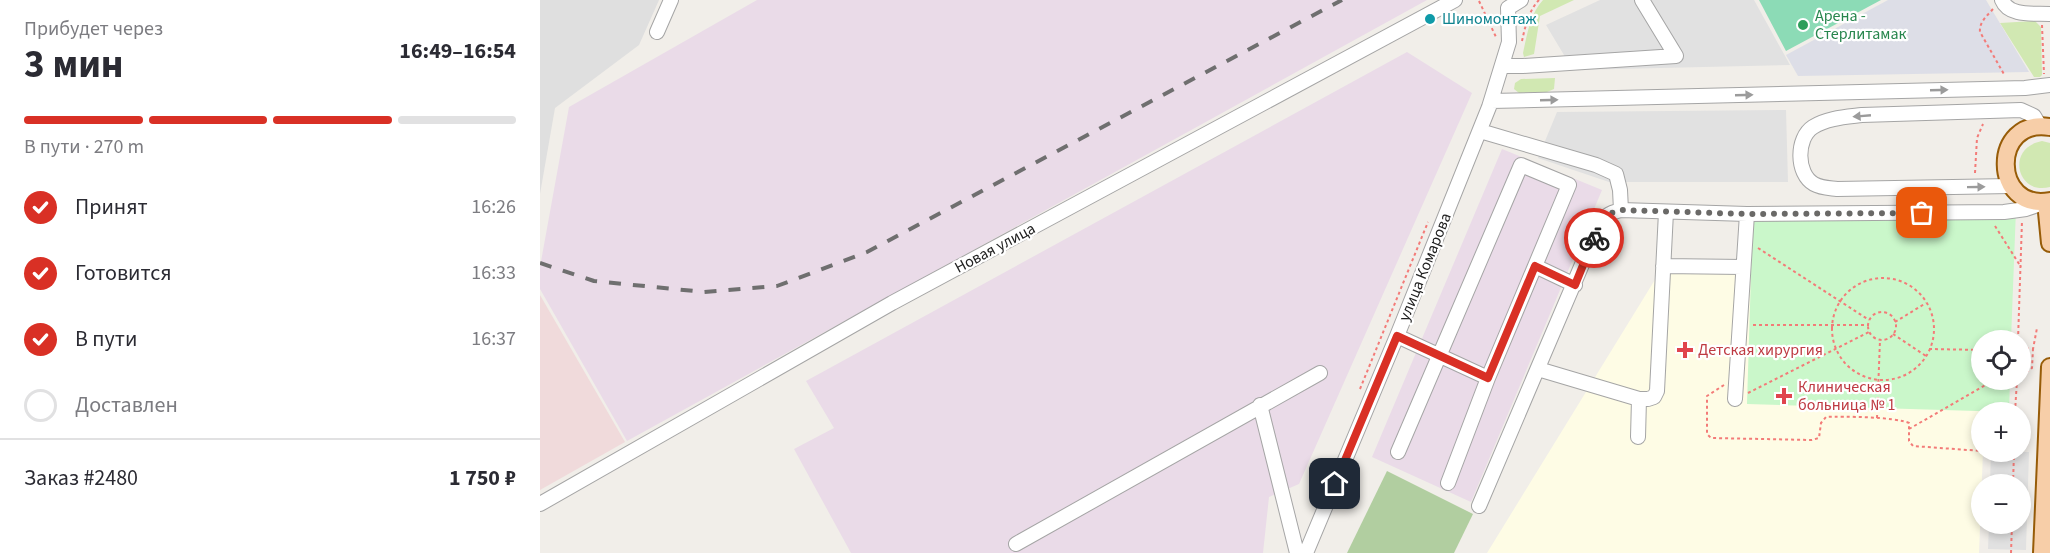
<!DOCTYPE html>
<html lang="ru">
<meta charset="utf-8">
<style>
:root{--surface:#fff;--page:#f2f2f3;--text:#2b2b33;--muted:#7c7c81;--line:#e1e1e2;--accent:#d93025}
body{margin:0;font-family:"Source Sans 3",sans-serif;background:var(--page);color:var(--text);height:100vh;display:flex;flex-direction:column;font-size:22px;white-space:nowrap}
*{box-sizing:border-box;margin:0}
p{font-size:20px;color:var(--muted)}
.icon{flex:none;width:33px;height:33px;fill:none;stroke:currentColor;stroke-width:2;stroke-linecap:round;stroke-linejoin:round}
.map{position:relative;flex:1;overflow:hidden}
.panel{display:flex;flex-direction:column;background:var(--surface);width:540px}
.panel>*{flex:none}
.controls{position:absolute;left:1431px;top:330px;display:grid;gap:12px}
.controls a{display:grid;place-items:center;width:60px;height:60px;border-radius:50%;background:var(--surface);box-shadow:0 3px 9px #0003;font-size:30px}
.pin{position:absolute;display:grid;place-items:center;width:51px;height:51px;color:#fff;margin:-26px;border-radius:12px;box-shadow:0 3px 9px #0006}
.courier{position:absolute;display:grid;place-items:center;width:60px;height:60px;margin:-30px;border:4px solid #d93025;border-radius:50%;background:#fff;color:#222;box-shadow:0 2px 8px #0007}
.headline em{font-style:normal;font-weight:700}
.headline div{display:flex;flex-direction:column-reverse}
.headline{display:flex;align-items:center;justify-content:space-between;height:102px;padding:0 24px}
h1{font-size:39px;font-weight:700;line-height:45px}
.bar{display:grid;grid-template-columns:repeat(4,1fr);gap:9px 6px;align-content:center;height:72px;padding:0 24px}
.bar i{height:8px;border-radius:4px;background:var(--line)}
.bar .selected{background:var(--accent)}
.bar p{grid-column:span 4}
.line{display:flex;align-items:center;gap:15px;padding:0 24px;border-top:2px solid var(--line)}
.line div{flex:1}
ol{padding:0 24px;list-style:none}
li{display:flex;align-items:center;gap:18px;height:66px}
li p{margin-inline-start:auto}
li .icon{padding:6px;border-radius:50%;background:var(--accent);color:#fff;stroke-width:4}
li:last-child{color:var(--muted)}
li i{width:33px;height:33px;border:3px solid var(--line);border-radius:50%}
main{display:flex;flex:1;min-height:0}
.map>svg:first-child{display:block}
.residential{fill:#dfdfdf}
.commercial{fill:#f0dadb}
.industrial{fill:#eadbe8}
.education{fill:#fefce5}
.grass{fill:#d1e8b2}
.forest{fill:#b1cea0}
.park{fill:#caf7ca}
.pitch{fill:#8cdbb6}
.parking{fill:#e1e1e1}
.plaza{fill:#dddee7}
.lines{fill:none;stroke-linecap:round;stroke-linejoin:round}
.minor-casing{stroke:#a5a5a5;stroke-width:16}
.major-casing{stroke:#975c08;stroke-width:20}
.path{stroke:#f37b78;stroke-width:2;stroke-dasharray:3 3;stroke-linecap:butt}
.minor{stroke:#fff;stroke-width:14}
.major{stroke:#f7cea8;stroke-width:16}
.rail{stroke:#6f6f6f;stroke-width:4;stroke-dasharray:12 12;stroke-linecap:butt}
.oneway{fill:#9b9b9b}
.done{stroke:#6a6967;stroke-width:6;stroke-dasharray:0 10.8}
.route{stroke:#d93025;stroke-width:8}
.culture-dot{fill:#0f9aa8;stroke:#fff;stroke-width:2}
.leisure-dot{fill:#2e9e5b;stroke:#fff;stroke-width:2}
.health-dot{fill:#e0444e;stroke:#fff;stroke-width:2}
.labels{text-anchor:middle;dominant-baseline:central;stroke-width:4.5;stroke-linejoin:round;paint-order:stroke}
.leisure-label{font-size:16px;fill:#27864d;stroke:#fff;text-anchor:start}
.culture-label{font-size:16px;fill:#0d838f;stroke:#fff;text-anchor:start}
.street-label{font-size:16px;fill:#212121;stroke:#fff}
.health-label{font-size:16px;fill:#be3a42;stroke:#fff;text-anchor:start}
</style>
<main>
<section class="panel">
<div class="headline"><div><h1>3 мин</h1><p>Прибудет через</p></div><em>16:49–16:54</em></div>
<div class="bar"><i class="selected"></i><i class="selected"></i><i class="selected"></i><i></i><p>В пути · 270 m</p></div>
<ol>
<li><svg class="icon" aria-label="check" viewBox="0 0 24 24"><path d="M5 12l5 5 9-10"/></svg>Принят<p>16:26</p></li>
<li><svg class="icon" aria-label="check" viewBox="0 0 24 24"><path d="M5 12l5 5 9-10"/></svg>Готовится<p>16:33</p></li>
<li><svg class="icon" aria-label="check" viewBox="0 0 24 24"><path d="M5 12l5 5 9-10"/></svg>В пути<p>16:37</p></li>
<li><i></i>Доставлен</li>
</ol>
<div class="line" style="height:78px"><div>Заказ #2480</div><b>1 750 ₽</b></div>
</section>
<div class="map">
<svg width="1510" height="553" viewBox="0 0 1510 553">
<rect width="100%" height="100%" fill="#f1eee9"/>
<path class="residential" d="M0 0H119L99 45 15 108 0 194Z"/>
<path class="commercial" d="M0 295 85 442 0 490Z"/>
<path class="industrial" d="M217 0H887L87 441 0 289V267L29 107Z
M867 52 932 93 759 484 729 497 723 553H311L254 449 294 428 266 381Z
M962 149 1062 190 931 502 832 457Z"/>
<path class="education" d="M1124 265 1449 268 1442 340V380H1445L1444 412H1442L1443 452 1439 553H947Z"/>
<path class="grass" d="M1003 0H1034L1000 16 994 54 984 57 983 53C987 35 990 14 1003 0Z
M1495 21 1501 27 1502 75 1500 77H1494L1460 23Z
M1015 78 1014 89 1007 92 979 93 974 89 975 83 981 79Z
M1502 141 1510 143V187C1477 196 1465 148 1502 141Z"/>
<path class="forest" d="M847 471 933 514 914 553H807Z"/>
<path class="park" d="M1213 209H1476L1471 340H1442V380H1470L1469 412 1207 404Z"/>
<path class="pitch" d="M1219 0H1341L1246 51Z"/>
<path class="parking" d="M1060 0H1214L1250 65 1033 70 1006 25Z
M1246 110 1248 182H1069L998 158 1017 112Z
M1451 452H1489L1486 550 1448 549 1449 524H1480V484H1450Z"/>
<path class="plaza" d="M1348 0H1446L1489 72 1258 76 1246 55Z"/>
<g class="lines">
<g class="minor-casing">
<path id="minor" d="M1462 0C1469 17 1494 13 1510 14
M968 8 981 0
M117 32 131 0
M963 66H983L1136 56 1102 0
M951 101 1485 88 1510 85
M940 131 1056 165 1076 174 1080 190 1081 210
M1471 186 1297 189C1289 188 1281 188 1274 184 1256 174 1256 138 1273 127 1287 118 1306 117 1322 115L1481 110 1494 116 1500 126
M995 266 1035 285
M1123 266 1203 267
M857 336 948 378 908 483
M998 369 1099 399H1108L1114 397 1117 391 1126 212
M1195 399 1207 214
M720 405 757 553
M1098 437 1099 399
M858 452 981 165 1029 185 948 378
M0 504 352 303 915 0
M939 506 1058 227C1064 217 1068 213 1081 210L1207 214 1464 212 1486 209 1506 202
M476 544 780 373
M766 553 857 336 949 107 969 42 968 8"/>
</g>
<g class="major-casing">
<path id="major" d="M1510 127C1450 117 1452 212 1510 201
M1506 202 1510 243
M1502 553 1510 367"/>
</g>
<path class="path" d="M939 1 956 37
M1453 9C1447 16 1439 22 1440 32L1465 76
M1502 25 1504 74
M982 41C985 27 989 10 999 0
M1435 173 1437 138 1443 124
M1455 226 1481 267
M1218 248 1329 320
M1292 329a51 51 0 1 1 102 0a51 51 0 1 1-102 0Z
M1328 326a14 14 0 1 1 28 0a14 14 0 1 1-28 0Z
M1355 322 1386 303
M1213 325H1328
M1353 334 1386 356
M1478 340 1482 221
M1480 348 1493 349 1497 328
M1389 349 1442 350
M1480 371H1489L1492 368 1493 349
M1184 385 1167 396V434L1171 438 1272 440 1279 438 1281 423 1286 417C1302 416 1356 417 1369 423V441L1373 446 1442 451
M820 389 888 222
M1208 393 1329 332
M1475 412 1477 380
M1337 418 1340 340
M1369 429 1454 380
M1460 452H1474
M1473 484 1474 452
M1471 553 1472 524"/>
<use href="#minor" class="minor"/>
<use href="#major" class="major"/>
<path class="rail" d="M0 263 54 281 164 292 237 286 327 252 802 0"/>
</g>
<defs><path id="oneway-solid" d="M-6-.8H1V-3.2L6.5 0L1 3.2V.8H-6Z" transform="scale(1.5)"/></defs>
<g class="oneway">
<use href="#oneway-solid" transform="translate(1399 90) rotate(-2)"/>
<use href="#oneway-solid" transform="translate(1204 95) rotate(-2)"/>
<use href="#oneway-solid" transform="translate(1009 100) rotate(-2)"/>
<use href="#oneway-solid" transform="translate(1322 116) rotate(175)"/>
<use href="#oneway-solid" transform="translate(1436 187) rotate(-1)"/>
</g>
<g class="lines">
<path class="done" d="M1054 238C1060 222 1063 214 1081 210L1207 214 1382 213"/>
<path class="route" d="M795 484 857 336 948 378 995 266 1035 285 1054 238"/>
</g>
<circle class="culture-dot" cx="890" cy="19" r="6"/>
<circle class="leisure-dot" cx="1263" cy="25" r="6"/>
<g class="health-dot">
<path d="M1142 341h6v6h6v6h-6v6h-6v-6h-6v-6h6z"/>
<path d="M1241 387h6v6h6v6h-6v6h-6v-6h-6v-6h6z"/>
</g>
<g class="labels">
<g class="leisure-label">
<text x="1275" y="16">Арена -<tspan x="1275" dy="18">Стерлитамак</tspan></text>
</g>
<g class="culture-label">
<text x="902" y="19">Шиномонтаж</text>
</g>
<g class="street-label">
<text transform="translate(455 248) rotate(-28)">Новая улица</text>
<text transform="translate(885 267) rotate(-68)">улица Комарова</text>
</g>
<g class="health-label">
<text x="1158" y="350">Детская хирургия</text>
<text x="1258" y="387">Клиническая<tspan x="1258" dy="18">больница № 1</tspan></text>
</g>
</g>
</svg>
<div class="controls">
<a><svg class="icon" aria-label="locate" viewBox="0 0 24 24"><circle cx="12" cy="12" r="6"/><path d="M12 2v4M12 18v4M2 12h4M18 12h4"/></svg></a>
<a>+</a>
<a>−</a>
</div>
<div class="pin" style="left:1382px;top:213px;background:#ea580c"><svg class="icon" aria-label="bag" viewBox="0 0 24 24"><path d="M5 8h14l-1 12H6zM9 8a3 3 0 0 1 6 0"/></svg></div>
<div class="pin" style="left:795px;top:484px;background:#1f2937"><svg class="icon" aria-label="home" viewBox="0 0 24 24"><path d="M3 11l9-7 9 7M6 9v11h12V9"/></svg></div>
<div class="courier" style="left:1054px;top:238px"><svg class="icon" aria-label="bike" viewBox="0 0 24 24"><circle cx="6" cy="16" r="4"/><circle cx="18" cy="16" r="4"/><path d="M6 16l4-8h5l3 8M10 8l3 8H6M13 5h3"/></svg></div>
</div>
</main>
